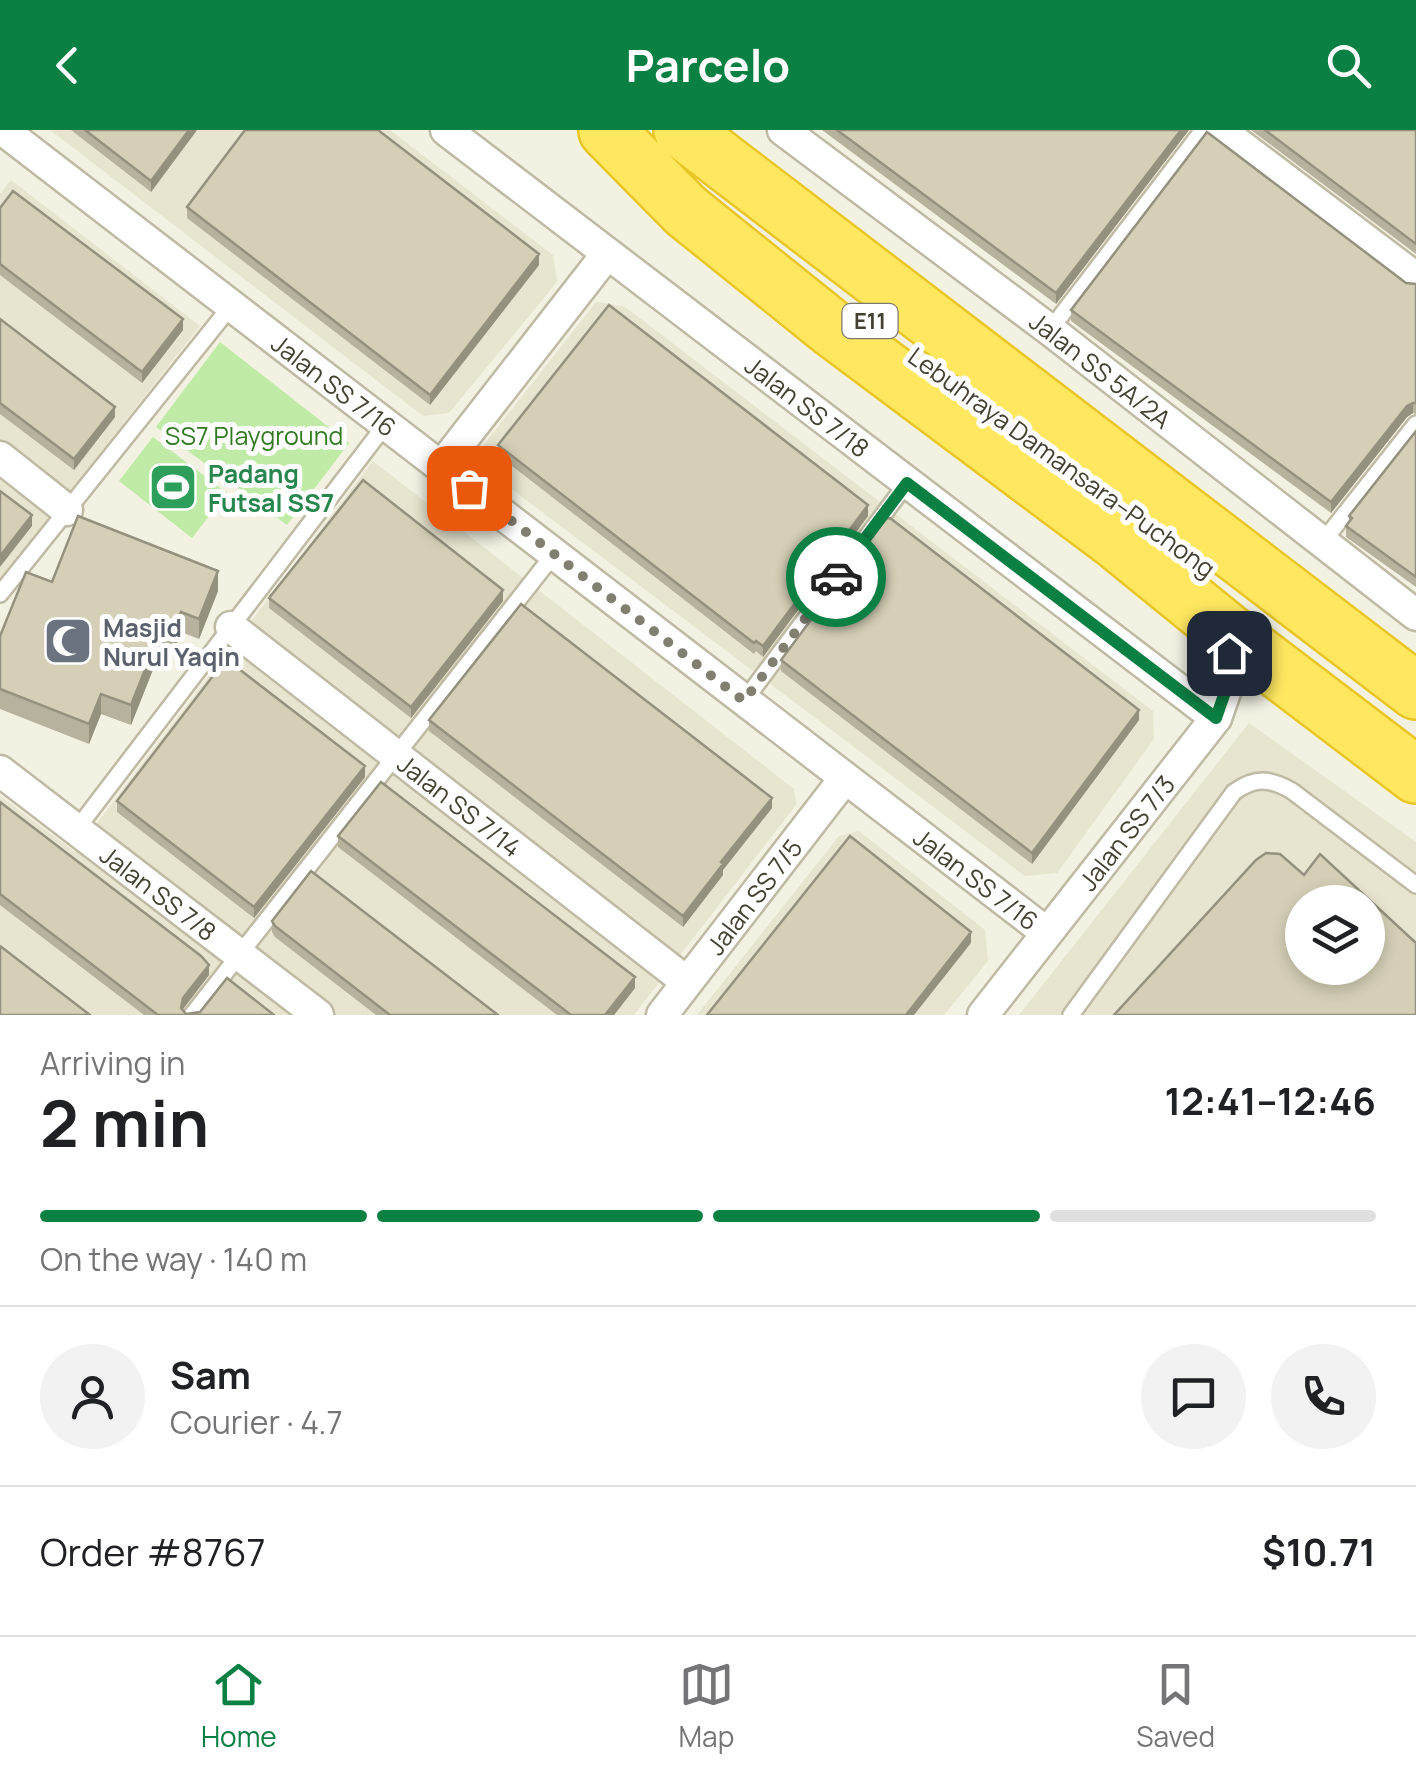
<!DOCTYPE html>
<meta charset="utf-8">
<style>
:root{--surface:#fff;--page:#f2f2f2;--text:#202124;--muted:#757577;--line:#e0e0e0;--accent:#0b8043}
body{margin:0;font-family:Manrope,sans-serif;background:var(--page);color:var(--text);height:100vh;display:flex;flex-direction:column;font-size:38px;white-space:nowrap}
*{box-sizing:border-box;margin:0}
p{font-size:32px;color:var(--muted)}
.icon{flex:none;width:55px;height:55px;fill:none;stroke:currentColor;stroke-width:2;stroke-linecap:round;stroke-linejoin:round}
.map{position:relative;height:885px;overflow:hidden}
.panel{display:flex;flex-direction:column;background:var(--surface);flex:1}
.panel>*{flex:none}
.buttons{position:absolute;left:1285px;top:755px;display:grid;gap:20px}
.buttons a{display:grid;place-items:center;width:100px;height:100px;border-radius:50%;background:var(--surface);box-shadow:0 5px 15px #0003;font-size:50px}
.pin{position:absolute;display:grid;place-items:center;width:85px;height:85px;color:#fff;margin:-42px;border-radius:20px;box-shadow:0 5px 15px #0006}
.courier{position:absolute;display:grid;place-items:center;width:100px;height:100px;margin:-50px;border:8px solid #0b8043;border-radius:50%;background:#fff;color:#222;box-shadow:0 2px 12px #0007}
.summary em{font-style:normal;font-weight:700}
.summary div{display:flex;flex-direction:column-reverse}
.summary{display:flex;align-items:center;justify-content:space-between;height:170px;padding:0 40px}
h1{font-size:65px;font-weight:700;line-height:75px}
.bar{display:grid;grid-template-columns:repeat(4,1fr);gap:15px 10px;align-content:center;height:120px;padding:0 40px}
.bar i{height:12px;border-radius:8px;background:var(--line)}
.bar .current{background:var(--accent)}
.bar p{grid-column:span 4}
.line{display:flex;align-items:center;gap:25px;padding:0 40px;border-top:2px solid var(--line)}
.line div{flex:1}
.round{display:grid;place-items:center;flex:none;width:105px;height:105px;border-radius:52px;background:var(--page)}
header{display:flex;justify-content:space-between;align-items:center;height:130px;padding:0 40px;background:var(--accent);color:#fff;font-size:45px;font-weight:700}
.tab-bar{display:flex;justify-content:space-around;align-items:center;height:140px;border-top:2px solid var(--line);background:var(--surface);font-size:28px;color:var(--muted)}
.tab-bar a{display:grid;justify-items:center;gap:5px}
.tab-bar .current{color:var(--accent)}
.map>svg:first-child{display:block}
.residential{fill:#e7e4cf;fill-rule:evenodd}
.green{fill:#bfeba6}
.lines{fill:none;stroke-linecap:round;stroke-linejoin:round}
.service-casing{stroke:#bebaa4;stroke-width:20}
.minor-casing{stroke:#bebaa4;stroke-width:35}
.motorway-casing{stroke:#e9c625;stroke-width:60}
.service{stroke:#fff;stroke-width:15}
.minor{stroke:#fff;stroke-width:30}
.motorway{stroke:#ffe860;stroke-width:55}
.wall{fill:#b6b29d}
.shaded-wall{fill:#94917f}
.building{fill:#d4cfb6;stroke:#94917f;stroke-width:2.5;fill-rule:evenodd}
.done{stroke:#817f70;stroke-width:10;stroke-dasharray:0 18}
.route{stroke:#0b8043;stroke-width:12}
.labels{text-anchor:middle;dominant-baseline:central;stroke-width:10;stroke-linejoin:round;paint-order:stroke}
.shield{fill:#fff;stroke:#7c7a70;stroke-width:2.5}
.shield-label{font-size:22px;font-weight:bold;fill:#444132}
.street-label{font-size:25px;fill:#444132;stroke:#fff}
.park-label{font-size:25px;fill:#327a22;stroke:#fff}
.leisure-label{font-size:25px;font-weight:bold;fill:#27864d;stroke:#fff;text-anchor:start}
.worship-label{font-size:25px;font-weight:bold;fill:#5b616d;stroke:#fff;text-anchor:start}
</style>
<header><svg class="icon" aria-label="back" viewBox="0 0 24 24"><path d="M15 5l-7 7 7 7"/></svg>Parcelo<svg class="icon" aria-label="search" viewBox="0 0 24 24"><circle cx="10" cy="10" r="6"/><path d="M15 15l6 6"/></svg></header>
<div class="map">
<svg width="1416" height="885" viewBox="0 0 1416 885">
<rect width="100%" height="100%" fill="#f3f1e2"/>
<path class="residential" d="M50 0H390L553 125 557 152 449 283 423 286Z
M11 50 200 196 0 450V64Z
M596 172 624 176 1153 581 1154 609 1057 743 1025 746 485 339 482 317Z
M373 331 794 659 796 675 634 885H0V666L75 722Z
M1249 593 1416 712V885H1019ZM1302 772H1368V838H1302Z
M859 701 985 800 988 831 944 885H697L839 706Z"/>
<path class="green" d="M220 212 349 313 287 395 156 297Z
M153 307 227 363 192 408 119 351Z"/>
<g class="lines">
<g class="service-casing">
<path id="service" d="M1050 200 1203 0
M1321 414 1416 294
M0 464 231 176
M744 571 907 353
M76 700 386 294
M192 885 554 424
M1071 885 1234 662C1255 647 1270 648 1292 661L1416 755"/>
</g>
<g class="minor-casing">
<g id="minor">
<path id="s1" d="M3 0 1047 803"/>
<path id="s2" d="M446 0 1216 588"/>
<path id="s3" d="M783 0 1050 200 1416 485"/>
<path d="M1220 0 1416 148"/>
<path d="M0 327 67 380"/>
<path d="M441 337 607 124"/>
<path id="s4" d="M231 497 687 852"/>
<path id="s5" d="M0 641 318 885"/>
<path id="s6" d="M662 885 845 648"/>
<path id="s7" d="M983 885 1216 588 1231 545 1228 502"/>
</g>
</g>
<g class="motorway-casing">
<path id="motorway" d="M682 0 1416 561
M607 1 686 81 834 200 1115 410 1228 502 1416 645"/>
</g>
<use href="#service" class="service"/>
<use href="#minor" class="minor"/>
<use href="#motorway" class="motorway"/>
</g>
<path class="wall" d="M71 0H197L151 62Z
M822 0H1189L1056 174Z
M1251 0H1416V124Z
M187 77 539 135 430 275 187 88Z
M0 78 183 200 142 253 0 145Z
M1406 153 1416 154V284L1413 283 1407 287 1331 383 1071 191V180Z
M0 189 115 287 74 340 0 284Z
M1416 301V457L1346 407V396L1349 392V386Z
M498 315 868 386 763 527 756 521 754 524 498 325Z
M52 452 218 461 199 509 181 502 174 521 162 517 131 595 101 584 89 614 0 579V506Z
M269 468 503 471 411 588 269 478Z
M781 530 1139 590 1032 734 781 541Z
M429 590 772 678 723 740V745L683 797 429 601Z
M365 647 254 788 117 682V671Z
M0 672 209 845 183 879 186 884 200 882 274 885H144L0 775Z
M338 706 635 858 614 885H557L338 717Z
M272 791 498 885H376L275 807 272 802Z"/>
<path class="shaded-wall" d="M189 0H197L151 62V51Z
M1181 0H1189L1056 174V163Z
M539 124V135L430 275V265Z
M183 189V200L142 253V242Z
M1413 273V283L1407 287 1331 383V372L1407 276Z
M115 277V287L74 340V329Z
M868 375V386L763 527V516Z
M32 385V396L0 437V426Z
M218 441V461L199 509V489Z
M503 460V471L411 588V577Z
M181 482V502L174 521V502Z
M162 497V517L131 595V575Z
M101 564V584L89 614V594Z
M1139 580V590L1032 734V723Z
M365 636V647L254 788V777Z
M772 668V678L723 740V745L683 797V786L721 732Z
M971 802V813L914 885H906Z
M209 835V845L183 879 181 878 183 868Z
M635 847V858L614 885H605Z"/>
<path class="building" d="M85 0H189L151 51Z
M245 0H378L539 124 430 265 187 77Z
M837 0H1181L1056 163Z
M1265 0H1416V114Z
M1207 2 1406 153 1416 154V273H1413L1407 276 1331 372 1071 180Z
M13 61 183 189 142 242 0 134V78Z
M609 175 868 375 763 516 756 511 754 513 498 315Z
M0 189 115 277 74 329 0 273Z
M1416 301V447L1346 396 1352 388 1349 386Z
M363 350 503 460 411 577 269 468Z
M0 361 32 385 0 426Z
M78 386 218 441 199 489 181 482 174 502 162 497 131 575 101 564 89 594 0 559V506L26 442 52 452Z
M890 388 1139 580 1032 723 781 530 886 389Z
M521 474 772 668 721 732 723 734 683 786 429 590Z
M226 529 365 636 254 777 117 671Z
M381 652 635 847 605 885H571L338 706Z
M0 672 201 826 209 835 183 868 181 878 186 884 200 882 227 848 274 885H158L0 764Z
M850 706 971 802 906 885H707Z
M1266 723 1280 724 1304 745 1320 724 1416 813V885H1114L1256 730ZM1302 772H1368V838H1302Z
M311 741 498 885H390L275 796 272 791Z
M0 816 90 885H0Z"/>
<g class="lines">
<path class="done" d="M469 358 744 571 836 447"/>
<path class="route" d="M836 447 907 353 1216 588 1231 545 1229 523"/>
</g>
<defs>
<g id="stadium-square" transform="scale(2.5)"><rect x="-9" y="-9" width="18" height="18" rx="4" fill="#2e9e5b" stroke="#fff"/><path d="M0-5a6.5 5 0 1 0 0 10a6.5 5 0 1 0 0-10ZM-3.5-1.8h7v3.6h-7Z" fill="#fff"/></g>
<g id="mosque-square" transform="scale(2.5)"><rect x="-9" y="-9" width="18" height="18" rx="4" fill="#6b7280" stroke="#fff"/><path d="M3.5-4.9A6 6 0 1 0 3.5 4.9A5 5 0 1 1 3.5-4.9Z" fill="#fff"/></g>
</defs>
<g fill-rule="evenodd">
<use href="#stadium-square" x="173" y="357"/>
<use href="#mosque-square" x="68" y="511"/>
</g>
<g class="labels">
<rect class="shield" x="842.5" y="174" width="55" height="34" rx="8"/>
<g class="shield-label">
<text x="870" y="191">E11</text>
</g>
<g class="street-label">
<text stroke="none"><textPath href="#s3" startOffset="398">Jalan SS 5A/2A</textPath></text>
<text stroke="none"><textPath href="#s1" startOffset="418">Jalan SS 7/16</textPath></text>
<text stroke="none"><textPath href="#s2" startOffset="455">Jalan SS 7/18</textPath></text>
<text transform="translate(1062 332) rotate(36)">Lebuhraya Damansara–Puchong</text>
<text stroke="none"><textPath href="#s4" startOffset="290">Jalan SS 7/14</textPath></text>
<text stroke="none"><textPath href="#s7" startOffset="232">Jalan SS 7/3</textPath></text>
<text stroke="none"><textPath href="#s1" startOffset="1228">Jalan SS 7/16</textPath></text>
<text stroke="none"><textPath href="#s5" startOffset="200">Jalan SS 7/8</textPath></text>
<text stroke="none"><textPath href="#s6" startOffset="150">Jalan SS 7/5</textPath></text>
</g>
<g class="park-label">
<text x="254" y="305">SS7 Playground</text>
</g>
<g class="leisure-label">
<text x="208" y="343">Padang<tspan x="208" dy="29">Futsal SS7</tspan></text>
</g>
<g class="worship-label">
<text x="103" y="497">Masjid<tspan x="103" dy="29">Nurul Yaqin</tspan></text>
</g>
</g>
</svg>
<div class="buttons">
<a><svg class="icon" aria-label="layers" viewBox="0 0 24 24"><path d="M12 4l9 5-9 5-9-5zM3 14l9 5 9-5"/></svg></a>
</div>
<div class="pin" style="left:469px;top:358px;background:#ea580c"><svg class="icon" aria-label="bag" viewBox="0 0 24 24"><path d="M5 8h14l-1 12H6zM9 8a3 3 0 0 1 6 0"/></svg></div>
<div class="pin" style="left:1229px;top:523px;background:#1f2937"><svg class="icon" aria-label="home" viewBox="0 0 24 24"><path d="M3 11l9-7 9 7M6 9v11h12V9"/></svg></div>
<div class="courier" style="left:836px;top:447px"><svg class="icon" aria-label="car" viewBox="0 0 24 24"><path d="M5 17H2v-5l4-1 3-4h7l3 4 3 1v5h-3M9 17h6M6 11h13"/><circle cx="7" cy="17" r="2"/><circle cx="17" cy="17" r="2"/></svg></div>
</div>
<section class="panel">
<div class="summary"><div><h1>2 min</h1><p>Arriving in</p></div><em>12:41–12:46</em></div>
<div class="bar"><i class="current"></i><i class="current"></i><i class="current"></i><i></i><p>On the way · 140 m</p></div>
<div class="line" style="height:180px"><a class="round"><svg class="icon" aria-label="person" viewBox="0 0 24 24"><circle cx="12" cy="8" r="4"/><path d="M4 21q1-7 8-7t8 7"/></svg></a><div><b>Sam</b><p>Courier · 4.7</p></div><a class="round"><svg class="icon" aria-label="chat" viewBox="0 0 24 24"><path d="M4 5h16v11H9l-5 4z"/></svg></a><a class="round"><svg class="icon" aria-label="phone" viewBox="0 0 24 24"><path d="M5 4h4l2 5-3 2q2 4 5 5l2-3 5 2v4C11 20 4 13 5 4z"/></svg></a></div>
<div class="line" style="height:130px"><div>Order #8767</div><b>$10.71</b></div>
</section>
<nav class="tab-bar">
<a class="current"><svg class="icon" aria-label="home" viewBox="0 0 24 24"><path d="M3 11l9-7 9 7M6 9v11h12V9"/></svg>Home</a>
<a><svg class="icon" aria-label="map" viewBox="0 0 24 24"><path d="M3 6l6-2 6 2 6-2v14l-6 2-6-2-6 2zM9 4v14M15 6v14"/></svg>Map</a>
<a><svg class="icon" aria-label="saved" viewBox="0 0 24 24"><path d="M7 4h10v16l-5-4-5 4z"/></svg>Saved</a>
</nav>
